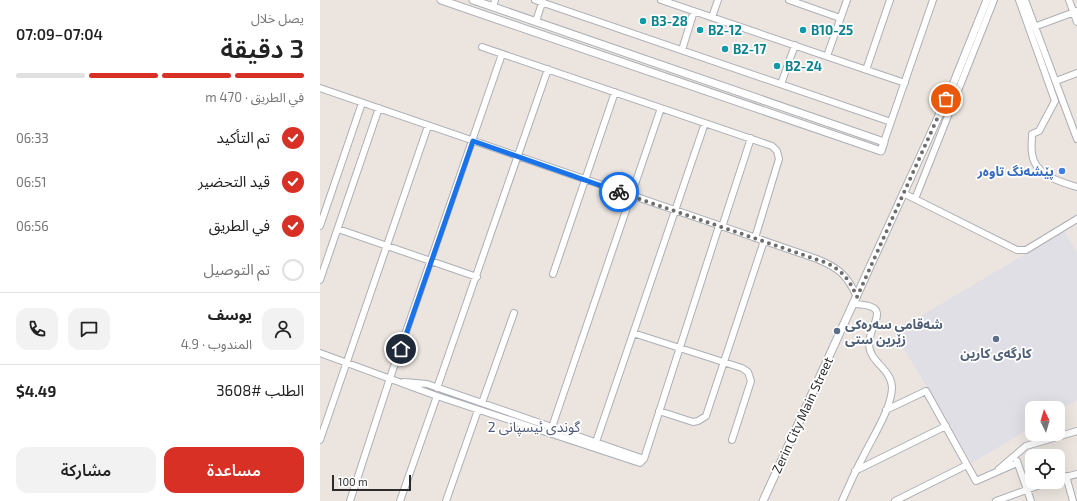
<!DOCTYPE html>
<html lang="ar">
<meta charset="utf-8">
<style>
:root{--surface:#fff;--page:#f2f2f2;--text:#222;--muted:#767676;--line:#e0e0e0;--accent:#d93025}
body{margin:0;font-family:"Exo 2","Noto Sans Arabic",sans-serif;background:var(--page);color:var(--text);direction:rtl;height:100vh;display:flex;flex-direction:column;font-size:15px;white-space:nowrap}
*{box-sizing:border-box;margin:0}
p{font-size:13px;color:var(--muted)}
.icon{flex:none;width:22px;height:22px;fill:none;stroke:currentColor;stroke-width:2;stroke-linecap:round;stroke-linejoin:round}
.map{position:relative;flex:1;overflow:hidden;direction:ltr}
.drawer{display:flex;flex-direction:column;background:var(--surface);width:320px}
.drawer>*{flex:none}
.needle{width:26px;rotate:355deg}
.tools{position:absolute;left:705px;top:401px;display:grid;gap:8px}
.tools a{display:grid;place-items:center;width:40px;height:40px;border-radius:8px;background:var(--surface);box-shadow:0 4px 16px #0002;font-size:20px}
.scale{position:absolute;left:12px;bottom:10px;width:79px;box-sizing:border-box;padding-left:4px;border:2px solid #2c2c2c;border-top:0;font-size:11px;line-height:14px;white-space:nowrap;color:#2c2c2c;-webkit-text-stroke:3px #fff;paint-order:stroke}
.pin{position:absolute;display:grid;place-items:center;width:34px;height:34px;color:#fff;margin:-17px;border:2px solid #fff;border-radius:50%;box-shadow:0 1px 4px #0007}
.courier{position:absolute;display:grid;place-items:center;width:40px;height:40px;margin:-20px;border:3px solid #1a73e8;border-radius:50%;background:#fff;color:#222;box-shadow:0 1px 5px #0007}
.headline em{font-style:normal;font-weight:600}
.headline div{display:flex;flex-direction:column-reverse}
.headline{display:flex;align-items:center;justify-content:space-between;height:68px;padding:0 16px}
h1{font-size:26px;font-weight:600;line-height:30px}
.bar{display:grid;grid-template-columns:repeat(4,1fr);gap:6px 4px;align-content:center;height:48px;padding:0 16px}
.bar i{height:5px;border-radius:3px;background:var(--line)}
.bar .selected{background:var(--accent)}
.bar p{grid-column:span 4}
.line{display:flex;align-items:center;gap:10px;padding:0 16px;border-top:1px solid var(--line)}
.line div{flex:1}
.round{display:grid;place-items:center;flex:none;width:42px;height:42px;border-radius:12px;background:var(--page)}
ol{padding:0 16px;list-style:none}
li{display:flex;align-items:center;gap:12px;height:44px}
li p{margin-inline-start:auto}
li .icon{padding:4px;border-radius:50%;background:var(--accent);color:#fff;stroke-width:4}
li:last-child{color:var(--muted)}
li i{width:22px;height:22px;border:2px solid var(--line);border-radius:50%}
.cta{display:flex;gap:8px;margin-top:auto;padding:8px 16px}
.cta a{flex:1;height:46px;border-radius:12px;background:var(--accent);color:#fff;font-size:16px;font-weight:600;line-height:46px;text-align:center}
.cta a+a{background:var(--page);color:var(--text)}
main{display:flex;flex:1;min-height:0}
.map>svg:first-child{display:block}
.industrial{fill:#e0dfe5}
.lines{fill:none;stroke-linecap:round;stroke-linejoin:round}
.minor-casing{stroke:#acafb6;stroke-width:8}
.tertiary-casing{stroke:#acafb6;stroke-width:9}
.minor{stroke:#fff;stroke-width:6}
.tertiary{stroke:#fff;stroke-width:7}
.done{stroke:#6f6d6b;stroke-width:4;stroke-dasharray:0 7.2}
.route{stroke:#1a73e8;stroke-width:5}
.culture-dot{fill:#0f9aa8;stroke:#fff;stroke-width:1.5}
.shop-dot{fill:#3f7fe0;stroke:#fff;stroke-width:1.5}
.service-dot{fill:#5c6f8a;stroke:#fff;stroke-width:1.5}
.labels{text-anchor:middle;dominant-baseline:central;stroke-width:3.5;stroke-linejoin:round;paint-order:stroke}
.culture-label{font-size:13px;font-weight:bold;fill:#0d838f;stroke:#fff;text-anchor:start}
.shop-label{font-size:13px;font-weight:bold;fill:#366cbe;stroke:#fff;text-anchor:end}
.service-label{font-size:13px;font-weight:bold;fill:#4e5e75;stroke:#fff;text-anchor:start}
.street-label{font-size:13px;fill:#2c2c2c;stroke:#fff}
.neighbourhood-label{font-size:14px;fill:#505b78;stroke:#fff}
</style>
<main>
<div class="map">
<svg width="757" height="501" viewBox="0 0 757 501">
<rect width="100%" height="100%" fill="#ece5df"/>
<path class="industrial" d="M744 231 757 252V400L738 411V408H712V427L652 463 574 332Z"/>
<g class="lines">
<g class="minor-casing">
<path id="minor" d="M215 0 571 122
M341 0 585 83
M469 0 520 18
M699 0 735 101 719 131 712 134C712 140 711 147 712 153 714 175 740 182 757 187
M705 0 757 139
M749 0 757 22
M173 7 175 0
M392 17 398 0
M216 21 223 0
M714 27 757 11
M162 47 452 146 457 151 459 159 435 238
M362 50 374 11
M507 56 527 0
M546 70 570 0
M736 81 757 73
M461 84 475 45
M0 88 497 259C519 268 527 275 537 297
M564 142 613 0
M583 193 697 250H706L757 219
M595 199 674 0
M0 226 42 103
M402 227 431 138
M18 229 157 277
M233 274 295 92
M0 280 59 108
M313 333 422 368 428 372 431 381 412 440
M0 353 117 396 320 463 324 459 399 226
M84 382 107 384 324 459
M117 388 228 69
M162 403 194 313
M566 410 606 391 656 481 697 463
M339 411 373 422 378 421 386 416 444 241
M232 427 341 108
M0 440 108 126
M276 442 385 123
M697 461 711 501
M679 469 706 446 757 431
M535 471 626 426
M746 476 753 501
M738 479 757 474
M30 501 70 378 182 54
M80 501 117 396
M126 501 158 410
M522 501C529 486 535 471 543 457 552 438 572 408 572 387 571 369 550 362 549 345 548 324 576 305 533 304
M575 501 647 465
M676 501 728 482"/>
</g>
<g class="tertiary-casing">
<path id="tertiary" d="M121 0 561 151 564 142 153 0
M443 501 632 87 667 0"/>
</g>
<use href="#minor" class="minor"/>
<use href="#tertiary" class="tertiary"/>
</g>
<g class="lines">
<path class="done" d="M299 192 507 263C523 271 530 281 537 297L626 99"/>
<path class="route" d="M81 349 153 141 299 192"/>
</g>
<g class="culture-dot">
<circle cx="323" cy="21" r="4"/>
<circle cx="380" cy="30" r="4"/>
<circle cx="483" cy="30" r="4"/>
<circle cx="405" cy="49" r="4"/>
<circle cx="457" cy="66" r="4"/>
</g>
<circle class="shop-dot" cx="742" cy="171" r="4"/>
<g class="service-dot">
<circle cx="517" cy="331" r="4"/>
<circle cx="676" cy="339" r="4"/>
</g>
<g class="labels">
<g class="culture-label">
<text x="331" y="21">B3-28</text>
<text x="388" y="30">B2-12</text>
<text x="491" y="30">B10-25</text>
<text x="413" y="49">B2-17</text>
<text x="465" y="66">B2-24</text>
</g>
<g class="shop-label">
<text x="734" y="171">پێشەنگ تاوەر</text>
</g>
<g class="service-label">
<text x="525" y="324">شەقامی سەرەکی<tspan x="525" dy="15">زێرین ستی</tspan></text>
<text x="676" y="353" text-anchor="middle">کارگەی کارین</text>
</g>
<g class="street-label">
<text transform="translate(482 415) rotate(-65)">Zerin City Main Street</text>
</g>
<g class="neighbourhood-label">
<text x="214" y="426">گوندی ئیسپانی 2</text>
</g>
</g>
</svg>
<div class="tools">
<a><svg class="needle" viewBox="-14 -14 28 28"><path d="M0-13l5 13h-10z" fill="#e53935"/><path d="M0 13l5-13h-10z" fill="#767676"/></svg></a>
<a><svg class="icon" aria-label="locate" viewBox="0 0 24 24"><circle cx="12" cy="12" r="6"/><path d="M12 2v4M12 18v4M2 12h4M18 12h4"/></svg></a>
</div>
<div class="scale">100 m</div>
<div class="pin" style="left:626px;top:99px;background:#ea580c"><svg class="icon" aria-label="bag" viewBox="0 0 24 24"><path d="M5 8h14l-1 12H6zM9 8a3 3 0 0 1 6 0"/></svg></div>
<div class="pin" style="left:81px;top:349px;background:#1f2937"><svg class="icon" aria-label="home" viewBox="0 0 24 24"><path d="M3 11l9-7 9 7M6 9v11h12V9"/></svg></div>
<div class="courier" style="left:299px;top:192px"><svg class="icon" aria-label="bike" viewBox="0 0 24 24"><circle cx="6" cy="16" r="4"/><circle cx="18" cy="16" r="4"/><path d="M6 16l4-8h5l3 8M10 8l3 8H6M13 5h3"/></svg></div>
</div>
<section class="drawer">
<div class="headline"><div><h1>3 دقيقة</h1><p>يصل خلال</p></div><em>07:04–07:09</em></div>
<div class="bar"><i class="selected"></i><i class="selected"></i><i class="selected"></i><i></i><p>في الطريق · 470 m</p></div>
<ol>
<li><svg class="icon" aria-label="check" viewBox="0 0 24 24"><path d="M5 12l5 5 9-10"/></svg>تم التأكيد<p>06:33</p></li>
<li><svg class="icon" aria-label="check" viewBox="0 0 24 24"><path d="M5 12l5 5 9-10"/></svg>قيد التحضير<p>06:51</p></li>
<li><svg class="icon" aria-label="check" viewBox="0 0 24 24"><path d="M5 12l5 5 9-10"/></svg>في الطريق<p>06:56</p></li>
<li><i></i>تم التوصيل</li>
</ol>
<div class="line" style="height:72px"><a class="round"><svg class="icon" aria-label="person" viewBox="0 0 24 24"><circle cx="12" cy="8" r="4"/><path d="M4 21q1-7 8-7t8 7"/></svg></a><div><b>يوسف</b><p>المندوب · 4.9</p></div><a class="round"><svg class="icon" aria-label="chat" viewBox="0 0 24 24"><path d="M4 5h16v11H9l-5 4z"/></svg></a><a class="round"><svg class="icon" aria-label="phone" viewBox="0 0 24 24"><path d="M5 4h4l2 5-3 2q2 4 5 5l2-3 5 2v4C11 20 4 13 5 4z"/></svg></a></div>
<div class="line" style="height:52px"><div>الطلب #3608</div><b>$4.49</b></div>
<div class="cta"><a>مساعدة</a><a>مشاركة</a></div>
</section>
</main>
